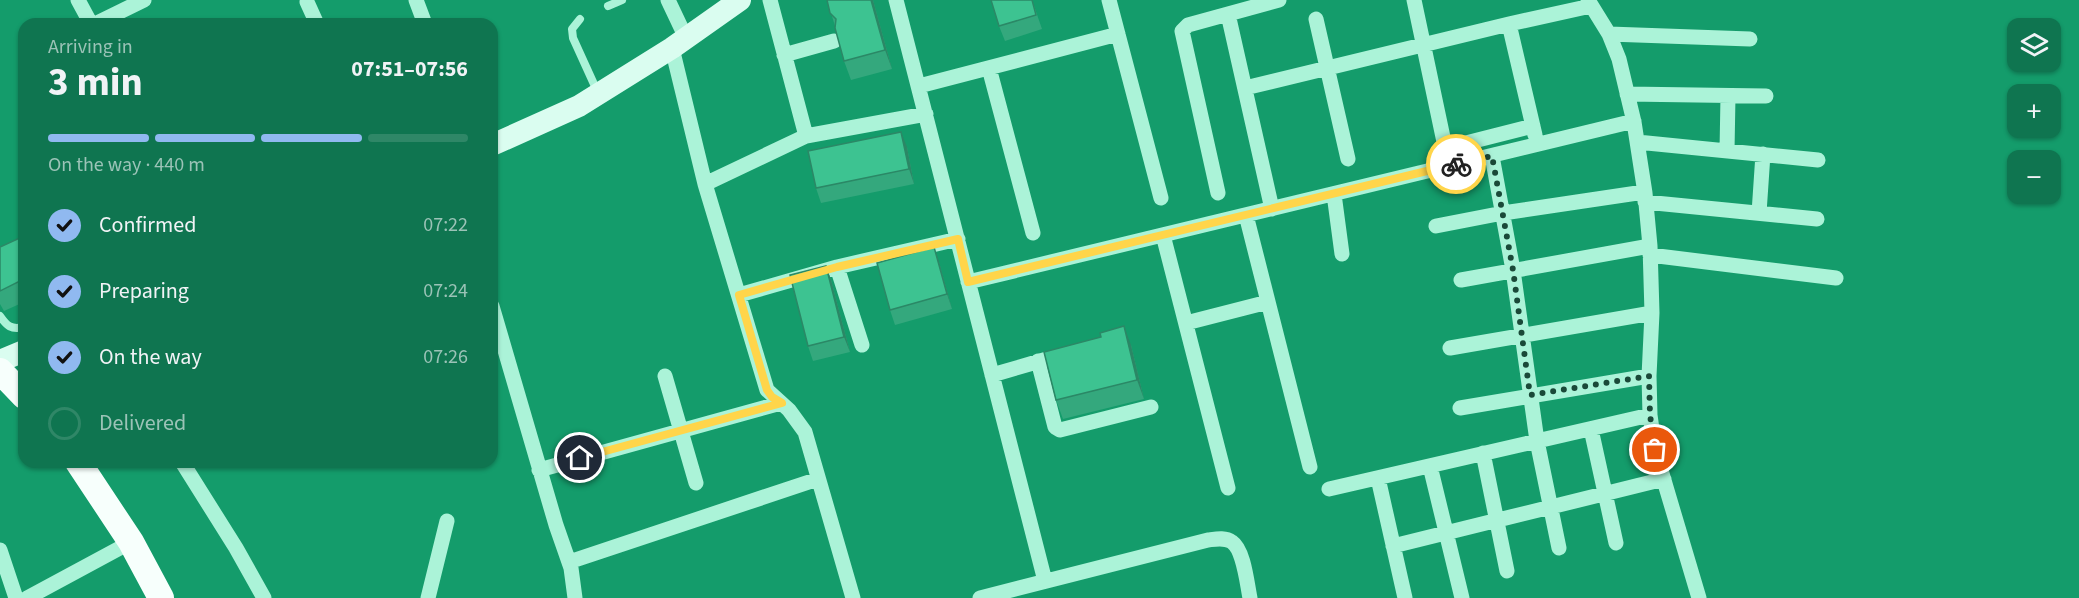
<!DOCTYPE html>
<meta charset="utf-8">
<style>
:root{--surface:#0f7550;--page:#187a57;--text:#f1f3f6;--muted:#9bc3b7;--line:#2f8767;--accent:#90b9f0}
body{margin:0;font-family:"Source Sans 3",sans-serif;background:var(--page);color:var(--text);height:100vh;display:flex;flex-direction:column;font-size:22px;white-space:nowrap}
*{box-sizing:border-box;margin:0}
p{font-size:20px;color:var(--muted)}
.icon{flex:none;width:33px;height:33px;fill:none;stroke:currentColor;stroke-width:2;stroke-linecap:round;stroke-linejoin:round}
.map{position:relative;flex:1;overflow:hidden}
.panel{position:absolute;left:18px;top:18px;width:480px;height:450px;display:flex;flex-direction:column;background:var(--surface);border-radius:18px;box-shadow:0 2px 4px #0004}
.panel>*{flex:none}
.tools{position:absolute;left:2007px;top:18px;display:grid;gap:12px}
.tools a{display:grid;place-items:center;width:54px;height:54px;border-radius:12px;background:var(--surface);box-shadow:0 2px 4px #0004;font-size:30px}
.pin{position:absolute;display:grid;place-items:center;width:51px;height:51px;color:#fff;margin:-26px;border:3px solid #fff;border-radius:50%;box-shadow:0 2px 6px #0007}
.courier{position:absolute;display:grid;place-items:center;width:60px;height:60px;margin:-30px;border:4px solid #ffd54a;border-radius:50%;background:#fff;color:#222;box-shadow:0 2px 8px #0007}
.head em{font-style:normal;font-weight:700}
.head div{display:flex;flex-direction:column-reverse}
.head{display:flex;align-items:center;justify-content:space-between;height:102px;padding:0 30px}
h1{font-size:39px;font-weight:700;line-height:45px}
.bar{display:grid;grid-template-columns:repeat(4,1fr);gap:9px 6px;align-content:center;height:72px;padding:0 30px}
.bar i{height:8px;border-radius:4px;background:var(--line)}
.bar .current{background:var(--accent)}
.bar p{grid-column:span 4}
ol{padding:0 30px;list-style:none}
li{display:flex;align-items:center;gap:18px;height:66px}
li p{margin-inline-start:auto}
li .icon{padding:6px;border-radius:50%;background:var(--accent);color:#111;stroke-width:4}
li:last-child{color:var(--muted)}
li i{width:33px;height:33px;border:3px solid var(--line);border-radius:50%}
.map>svg:first-child{display:block}
.lines{fill:none;stroke-linecap:round;stroke-linejoin:round}
.lane{stroke:#abf3d8;stroke-width:8}
.street{stroke:#abf3d8;stroke-width:15}
.secondary{stroke:#dafdf0;stroke-width:22}
.primary{stroke:#f7fffc;stroke-width:26}
.wall{fill:#34a87d}
.shaded-wall{fill:#2b8866}
.building{fill:#3dc391;stroke:#2b8866;stroke-width:1.5}
.done{stroke:#1a4938;stroke-width:6;stroke-dasharray:0 10.8}
.route{stroke:#ffd54a;stroke-width:8}
</style>
<div class="map">
<svg width="2079" height="598" viewBox="0 0 2079 598">
<rect width="100%" height="100%" fill="#149c6b"/>
<g class="lines">
<path class="lane" d="M608 6 622 0
M580 19 572 29 573 38 598 93
M0 316C7 326 11 330 24 327"/>
<path class="street" d="M78 0 91 24
M416 0 425 24
M668 0 686 38
M770 0 806 136
M896 0 1045 581
M1109 0 1161 198
M1414 0 1444 142 1447 145H1458L1533 126
M1588 0 1609 34 1619 59 1634 122 1645 193 1650 246 1652 313 1649 376 1650 415 1655 450 1699 598
M307 2 317 24
M1228 14 1272 209
M1316 19 1348 159
M95 24 144 0
M1509 24 1535 135
M1609 34 1750 39
M672 48 705 184 767 390 789 410 805 432 853 598
M784 55 834 41
M989 68 1033 233
M919 86 1118 34
M1245 88 1509 24 1591 6
M1627 94 1766 96
M1637 142 1818 160
M1727 151 1728 96
M1492 156 1513 270 1537 441 1559 548
M705 184 806 136 926 114
M1218 193 1182 31 1188 25 1279 0
M1334 194 1342 254
M1645 202 1817 219
M1759 213 1763 154
M1246 215 1310 467
M1436 226 1503 213 1644 192
M1163 235 1228 488
M1650 255 1836 278
M837 267 862 345
M1461 280 1650 246
M968 282 1634 121
M739 295 837 267 958 239
M492 306 556 525 571 568 575 598
M1186 323 1268 302
M1450 348 1652 313
M1038 361 1055 427 1060 430 1151 407
M992 375 1047 359
M665 376 696 483
M1460 408 1649 376
M1591 429 1616 543
M1483 453 1507 571
M182 462 236 548 264 598
M1430 466 1462 598
M539 470 781 403
M1378 478 1405 598
M1329 489 1650 415
M1393 546 1664 479
M0 550 16 598
M569 562 818 479
M27 598 131 542
M428 598 447 521
M980 598 1208 540C1216 539 1225 537 1232 542 1244 550 1247 584 1250 598"/>
<path class="secondary" d="M492 145 579 106 672 48 740 0
M0 361 24 351"/>
<path class="primary" d="M0 371 24 396
M78 462 131 542 161 598"/>
</g>
<path class="wall" d="M827 0H873L892 69 851 80 844 61 835 26Z
M1032 0 1042 29 1005 41 999 26Z
M907 147 914 184 821 203 816 188Z
M24 236V302L4 311 0 304V247Z
M939 262 952 309 895 325 890 310Z
M826 266 831 280 850 352 813 361 808 346Z
M1131 345 1144 399 1063 419 1056 400Z"/>
<path class="shaded-wall" d="M871 0H873L892 69 885 50Z
M901 132 907 147 914 184 909 169Z
M934 247 939 262 952 309 947 294Z
M826 266 831 280 850 352 844 337Z
M1124 326 1131 345 1144 399 1137 380Z"/>
<path class="building" d="M827 0H871L885 50 844 61 835 28 836 19 830 13Z
M991 0H1032L1036 15 999 26Z
M901 132 909 169 816 188 808 151Z
M24 236V279L0 291V247Z
M934 247 947 294 890 310 877 263Z
M826 266 844 337 808 346 790 275Z
M1124 326 1137 380 1056 400 1044 352 1101 337 1100 333Z"/>
<g class="lines">
<path class="done" d="M1456 164 1492 156 1513 270 1530 395 1649 376 1650 415 1655 450"/>
<path class="route" d="M580 458 782 403 772 397 767 390 739 295 837 267 958 239 968 282 1456 164"/>
</g>
</svg>
<div class="tools">
<a><svg class="icon" aria-label="layers" viewBox="0 0 24 24"><path d="M12 4l9 5-9 5-9-5zM3 14l9 5 9-5"/></svg></a>
<a>+</a>
<a>−</a>
</div>
<div class="pin" style="left:1655px;top:450px;background:#ea580c"><svg class="icon" aria-label="bag" viewBox="0 0 24 24"><path d="M5 8h14l-1 12H6zM9 8a3 3 0 0 1 6 0"/></svg></div>
<div class="pin" style="left:580px;top:458px;background:#1f2937"><svg class="icon" aria-label="home" viewBox="0 0 24 24"><path d="M3 11l9-7 9 7M6 9v11h12V9"/></svg></div>
<div class="courier" style="left:1456px;top:164px"><svg class="icon" aria-label="bike" viewBox="0 0 24 24"><circle cx="6" cy="16" r="4"/><circle cx="18" cy="16" r="4"/><path d="M6 16l4-8h5l3 8M10 8l3 8H6M13 5h3"/></svg></div>
<section class="panel">
<div class="head"><div><h1>3 min</h1><p>Arriving in</p></div><em>07:51–07:56</em></div>
<div class="bar"><i class="current"></i><i class="current"></i><i class="current"></i><i></i><p>On the way · 440 m</p></div>
<ol>
<li><svg class="icon" aria-label="check" viewBox="0 0 24 24"><path d="M5 12l5 5 9-10"/></svg>Confirmed<p>07:22</p></li>
<li><svg class="icon" aria-label="check" viewBox="0 0 24 24"><path d="M5 12l5 5 9-10"/></svg>Preparing<p>07:24</p></li>
<li><svg class="icon" aria-label="check" viewBox="0 0 24 24"><path d="M5 12l5 5 9-10"/></svg>On the way<p>07:26</p></li>
<li><i></i>Delivered</li>
</ol>
</section>
</div>
